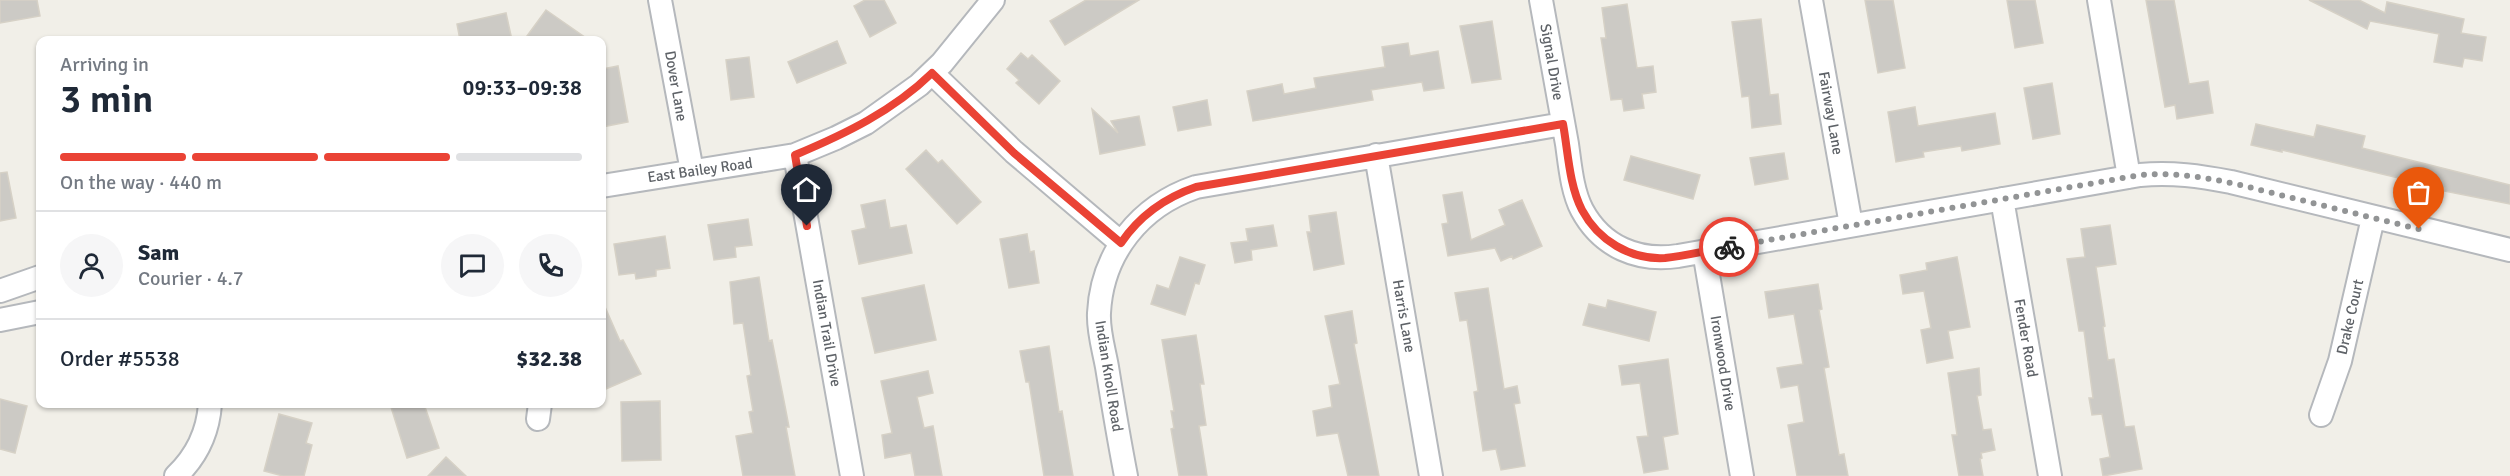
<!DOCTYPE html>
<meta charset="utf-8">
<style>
:root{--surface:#fff;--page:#f6f6f7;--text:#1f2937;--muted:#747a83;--line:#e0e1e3;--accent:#ea4335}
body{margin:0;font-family:Signika,sans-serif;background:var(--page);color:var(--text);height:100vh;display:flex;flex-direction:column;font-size:22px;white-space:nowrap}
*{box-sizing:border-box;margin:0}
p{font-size:20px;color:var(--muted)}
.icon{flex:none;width:33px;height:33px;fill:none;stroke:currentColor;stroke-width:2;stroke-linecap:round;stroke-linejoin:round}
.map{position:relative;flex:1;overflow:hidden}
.drawer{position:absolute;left:36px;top:36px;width:570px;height:372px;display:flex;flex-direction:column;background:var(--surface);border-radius:12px;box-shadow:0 2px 4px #0004}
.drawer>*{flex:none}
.pin{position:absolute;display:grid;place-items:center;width:51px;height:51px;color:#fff;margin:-62px -26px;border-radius:50% 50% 50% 0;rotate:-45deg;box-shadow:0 0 6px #0007}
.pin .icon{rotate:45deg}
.courier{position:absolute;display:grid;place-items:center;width:60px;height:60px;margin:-30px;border:4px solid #ea4335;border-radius:50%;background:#fff;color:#222;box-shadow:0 2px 8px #0007}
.headline em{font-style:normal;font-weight:600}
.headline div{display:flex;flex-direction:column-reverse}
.headline{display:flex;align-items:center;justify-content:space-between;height:102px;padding:0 24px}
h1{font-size:39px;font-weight:600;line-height:45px}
.bar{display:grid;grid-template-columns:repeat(4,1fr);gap:9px 6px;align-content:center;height:72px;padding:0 24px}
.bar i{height:8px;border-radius:4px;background:var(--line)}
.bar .on{background:var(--accent)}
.bar p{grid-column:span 4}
.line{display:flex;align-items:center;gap:15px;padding:0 24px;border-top:2px solid var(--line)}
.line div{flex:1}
.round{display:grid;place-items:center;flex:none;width:63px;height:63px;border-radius:32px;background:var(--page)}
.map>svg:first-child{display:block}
.building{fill:#cccac5;stroke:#d6d1c6;stroke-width:1.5}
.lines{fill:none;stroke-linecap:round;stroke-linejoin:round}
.minor-casing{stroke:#b5b8bc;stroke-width:26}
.minor{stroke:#fff;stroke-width:22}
.done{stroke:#929495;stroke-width:6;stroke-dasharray:0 10.8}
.route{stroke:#ea4335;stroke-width:8}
.labels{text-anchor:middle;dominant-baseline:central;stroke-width:4.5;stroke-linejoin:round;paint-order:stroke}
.street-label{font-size:15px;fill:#5f6368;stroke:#fff}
</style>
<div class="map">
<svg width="2510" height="476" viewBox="0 0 2510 476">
<rect width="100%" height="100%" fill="#f1efe8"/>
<path class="building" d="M0 0H37L40 16 0 23Z
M865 0H884L896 23 870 37 854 6Z
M1086 0H1139L1065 45 1050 21Z
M1865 0H1893L1905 68 1878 73Z
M2007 0H2035L2043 43 2015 48Z
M2146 0H2174L2189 84 2208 81 2213 113 2177 119 2175 105 2165 107Z
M2309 0H2359L2385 13 2387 2 2464 19 2461 33 2486 37 2482 61 2464 58 2462 67 2434 62 2439 34 2370 21 2367 29Z
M1627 4 1637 68 1653 66 1656 92 1642 94 1644 108 1624 111 1622 99 1611 100 1601 38H1606L1602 8Z
M546 10 589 40H524Z
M506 13 512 40H460L457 24Z
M1761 19 1770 95 1778 94 1781 124 1752 128 1749 96 1742 97 1732 22Z
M1492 21 1501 79 1472 83 1460 26Z
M837 41 846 63 797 83 788 62Z
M1408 43 1410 56 1438 51 1444 88 1424 91 1422 82 1371 90 1373 100 1253 121 1247 91 1282 84 1284 94 1316 88 1314 78 1385 67 1382 47Z
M1021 53 1028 59 1032 55 1060 81 1039 104 1016 83 1019 80 1007 69Z
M749 57 754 97 731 100 726 60Z
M618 66 628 122 602 127V69Z
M2052 83 2060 134 2033 139 2024 88Z
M1207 100 1211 125 1178 131 1173 107Z
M1915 107 1918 126 1995 113 2000 144 1962 151 1961 146 1923 152 1924 157 1896 162 1888 112Z
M1092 109 1118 133 1111 121 1139 116 1145 145 1100 154Z
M2256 124 2314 137 2317 125 2365 136 2362 148 2510 185V204L2444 191 2445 188 2428 183 2399 176 2398 178 2282 150V152L2251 145Z
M926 150 938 163 942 160 981 202 957 224 906 169Z
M1784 153 1788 179 1755 185 1750 158Z
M1631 156 1700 175 1693 199 1624 180Z
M7 172 16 218 0 221V173Z
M1462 192 1471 240 1505 225 1499 210 1522 200 1542 246 1513 259 1512 256 1501 261 1495 248 1448 256 1442 224 1448 223 1443 195Z
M885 200 890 228 906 225 912 253 859 264 852 231 866 228 861 205Z
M1336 212 1344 264 1314 270 1307 232H1311L1309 216Z
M748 219 752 245 735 247 736 257 714 260 708 225Z
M1273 225 1277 246 1251 250 1252 260 1235 263 1231 243 1248 241 1246 229Z
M2110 225 2116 264 2096 267 2105 326 2103 327 2108 360 2114 359 2125 427 2134 426 2142 469 2103 476 2100 459 2110 457 2102 414 2092 415 2089 398H2093L2084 331H2079L2067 259 2085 257 2081 229Z
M1027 234 1030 252 1034 251 1039 283 1009 288 1000 239Z
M665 236 670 268 656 270V276L636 279 635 273 619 275 614 244Z
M1180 257 1205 265 1199 284 1195 283 1185 315 1151 304 1157 285 1169 289Z
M1957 257 1970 327 1948 331 1953 358 1927 363 1921 330 1931 328 1924 291 1903 294 1900 275 1927 270 1926 263Z
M759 277 769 341 772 340 785 406 789 427H786L795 476H743L736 436 753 433 749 412 753 411 747 376 751 375 743 323 734 324 730 282Z
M1818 284 1822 309 1819 310 1829 367 1824 368 1839 455 1844 454 1848 476H1797L1788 425 1804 422 1798 385 1781 388 1777 368 1803 364 1794 314 1769 318 1765 292Z
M924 285 936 340 875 353 862 298Z
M1488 288 1504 389 1517 386 1520 403 1514 404 1525 466 1501 470 1496 449 1483 451 1474 392 1478 391 1467 320 1460 321 1455 293Z
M602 300 620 341 623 340 641 374 606 389 602 377Z
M1608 300 1656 312 1649 341 1583 325 1589 304 1606 308Z
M1352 311 1357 343 1354 344 1379 476H1348L1338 433 1317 436 1313 411 1332 407 1329 386 1340 384 1325 316Z
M1196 335 1204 384H1200L1206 425 1199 426 1207 476H1179L1171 429 1174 428 1171 411H1174L1162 340Z
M1049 346 1059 412 1062 411 1073 476H1044L1029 382H1026L1020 351Z
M1668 359 1678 434 1663 437 1668 469 1644 473 1637 437 1648 436 1640 383 1622 385 1619 366Z
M1979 368 1981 395 1977 396 1983 430 1991 429 1995 450 1981 453 1982 458 1980 459 1983 476H1959L1952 435H1957L1948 373Z
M928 371 933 393 917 397 924 428 933 426 942 476H915L911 453 885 458 882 435 892 433 881 381Z
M0 399 27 406 15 453 0 449Z
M660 401 661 460 622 461 621 402Z
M390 404H424L439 448 407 458Z
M279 414 312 423 306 443 312 445 304 476H283L264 471Z
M446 457 466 476H428Z"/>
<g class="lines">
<g class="minor-casing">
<path id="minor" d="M660 0 692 171
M1541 0C1550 48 1558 96 1567 144 1570 165 1572 191 1582 210 1602 247 1638 262 1678 256L2140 175C2172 172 2200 176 2231 182L2510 250
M1811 0 1851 225
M2099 0 2129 177
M932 73 1014 152 1121 243
M795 155 852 476
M1376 155 1431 476
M602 186 795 155 836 138 866 123 919 85 942 63 993 0
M2002 199 2050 476
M1704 251 1742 476
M0 291 40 277
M0 320 40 312
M2321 415 2340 361 2373 218
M538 419 540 404
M176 476C197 456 208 433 210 404
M1126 476C1119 440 1113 404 1107 367 1104 350 1098 331 1099 313 1102 253 1140 206 1196 187L1563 124"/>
</g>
<use href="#minor" class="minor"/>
</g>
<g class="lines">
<path class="done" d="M1729 247 2140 175C2188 171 2233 183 2280 195 2326 206 2372 218 2419 229"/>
<path class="route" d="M807 226 795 155C845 134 893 111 932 73L1014 153 1121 243C1140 215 1164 198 1196 187L1563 124C1568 151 1569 185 1582 210 1598 240 1630 260 1665 258 1686 256 1708 250 1729 247"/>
</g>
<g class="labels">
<g class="street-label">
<text transform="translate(1552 62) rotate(80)">Signal Drive</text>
<text transform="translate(676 86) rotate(80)">Dover Lane</text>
<text transform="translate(1831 113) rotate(80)">Fairway Lane</text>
<text transform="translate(700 170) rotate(-8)">East Bailey Road</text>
<text transform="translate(1404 316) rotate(80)">Harris Lane</text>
<text transform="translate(2350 317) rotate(-77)">Drake Court</text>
<text transform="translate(827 333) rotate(80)">Indian Trail Drive</text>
<text transform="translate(2026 338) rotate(80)">Fender Road</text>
<text transform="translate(1723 363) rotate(81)">Ironwood Drive</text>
<text transform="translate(1109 376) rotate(81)">Indian Knoll Road</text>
</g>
</g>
</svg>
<div class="pin" style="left:2419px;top:229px;background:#ea580c"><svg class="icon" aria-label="bag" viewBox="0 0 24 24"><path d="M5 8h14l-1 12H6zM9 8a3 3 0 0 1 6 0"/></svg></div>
<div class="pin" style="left:807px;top:226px;background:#1f2937"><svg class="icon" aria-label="home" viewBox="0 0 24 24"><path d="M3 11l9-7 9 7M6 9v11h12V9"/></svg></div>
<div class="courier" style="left:1729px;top:247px"><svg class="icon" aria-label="bike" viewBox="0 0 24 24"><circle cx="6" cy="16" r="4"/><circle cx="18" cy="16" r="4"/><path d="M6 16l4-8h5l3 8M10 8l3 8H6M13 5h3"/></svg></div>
<section class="drawer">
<div class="headline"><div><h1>3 min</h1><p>Arriving in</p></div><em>09:33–09:38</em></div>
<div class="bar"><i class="on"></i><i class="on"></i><i class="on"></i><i></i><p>On the way · 440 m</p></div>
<div class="line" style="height:108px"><a class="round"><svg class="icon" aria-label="person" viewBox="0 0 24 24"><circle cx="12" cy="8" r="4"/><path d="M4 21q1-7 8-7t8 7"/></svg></a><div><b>Sam</b><p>Courier · 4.7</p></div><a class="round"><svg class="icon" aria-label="chat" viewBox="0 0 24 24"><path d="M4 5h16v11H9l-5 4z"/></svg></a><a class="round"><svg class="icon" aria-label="phone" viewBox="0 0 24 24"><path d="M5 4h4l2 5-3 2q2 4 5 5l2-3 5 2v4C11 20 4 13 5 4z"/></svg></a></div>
<div class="line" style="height:78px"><div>Order #5538</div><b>$32.38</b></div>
</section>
</div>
